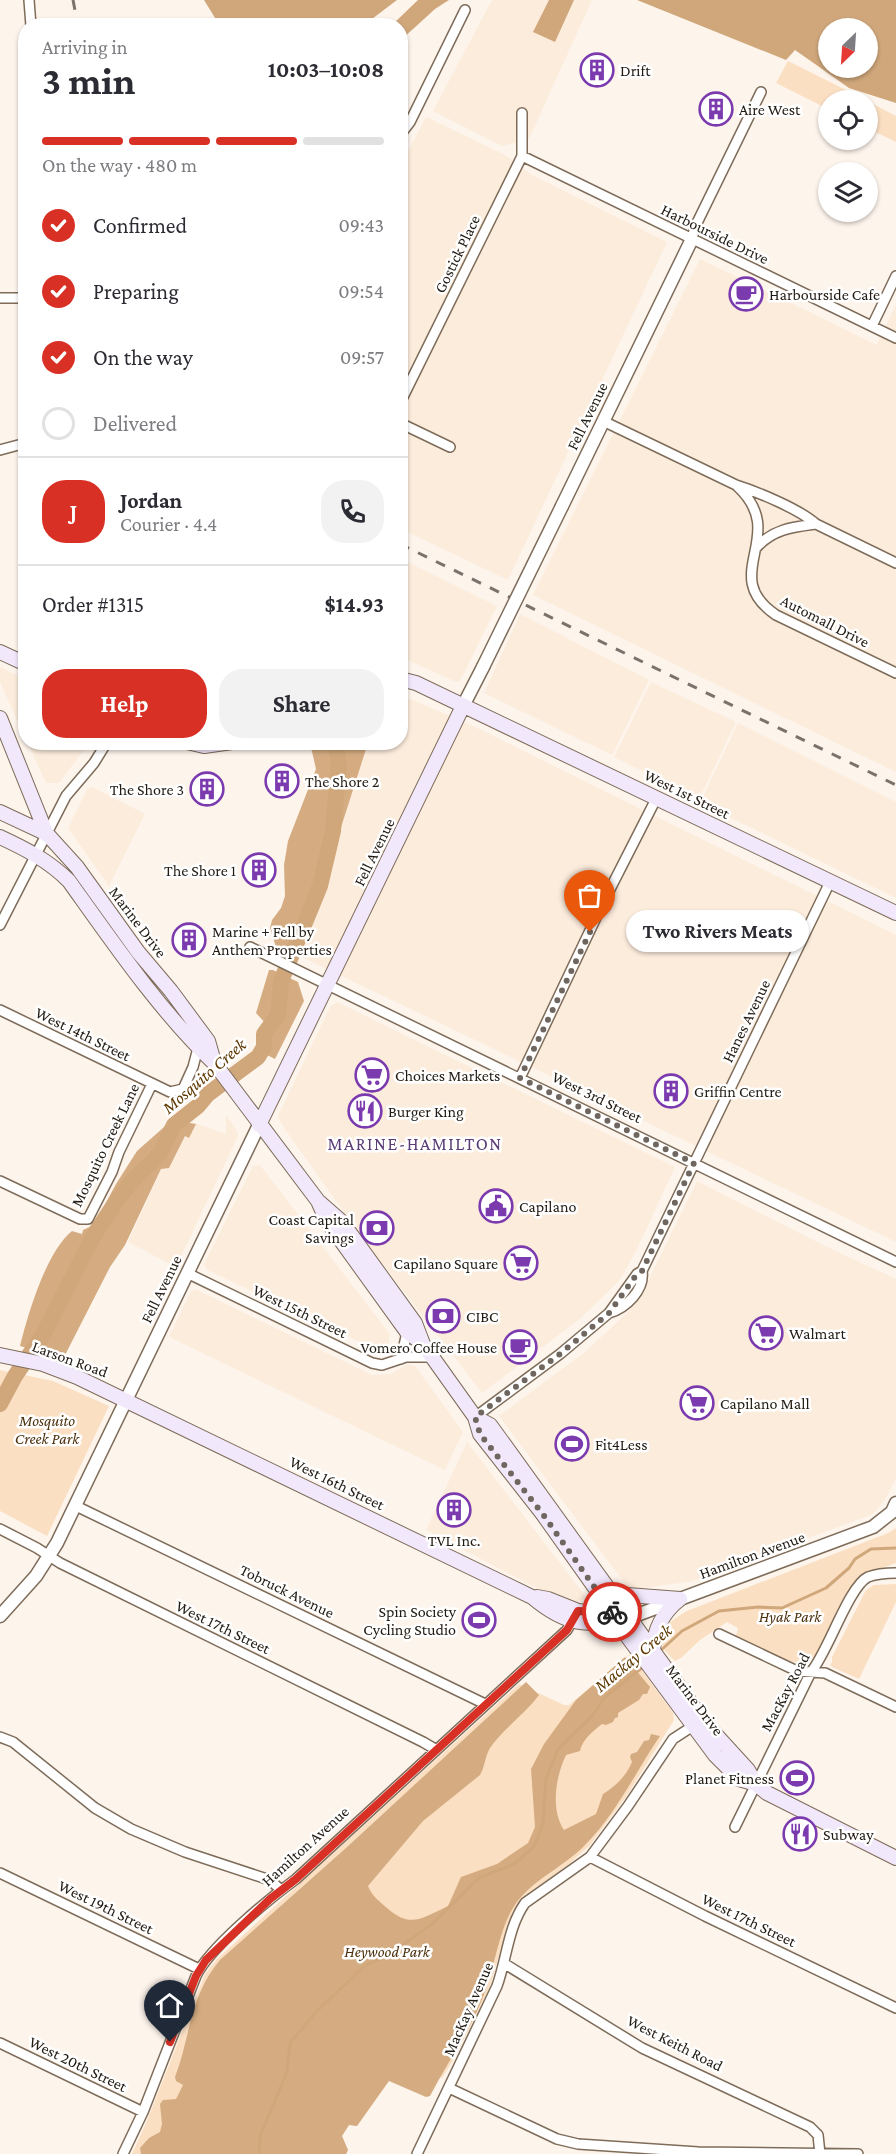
<!DOCTYPE html>
<meta charset="utf-8">
<style>
:root{--surface:#fff;--page:#f2f2f3;--text:#2b2b33;--muted:#7c7c81;--line:#e1e1e2;--accent:#d93025}
body{margin:0;font-family:"Crimson Pro",serif;background:var(--page);color:var(--text);height:100vh;display:flex;flex-direction:column;font-size:22px;white-space:nowrap}
*{box-sizing:border-box;margin:0}
p{font-size:20px;color:var(--muted)}
.icon{flex:none;width:33px;height:33px;fill:none;stroke:currentColor;stroke-width:2;stroke-linecap:round;stroke-linejoin:round}
.map{position:relative;flex:1;overflow:hidden}
.side{position:absolute;left:18px;top:18px;width:390px;height:732px;display:flex;flex-direction:column;background:var(--surface);border-radius:24px;box-shadow:0 2px 4px #0004}
.side>*{flex:none}
.needle{width:39px;rotate:205deg}
.controls{position:absolute;left:818px;top:18px;display:grid;gap:12px}
.controls a{display:grid;place-items:center;width:60px;height:60px;border-radius:50%;background:var(--surface);box-shadow:0 2px 4px #0004;font-size:30px}
.pin{position:absolute;display:grid;place-items:center;width:51px;height:51px;color:#fff;margin:-62px -26px;border-radius:50% 50% 50% 0;rotate:-45deg;box-shadow:0 0 6px #0007}
.pin .icon{rotate:45deg}
.courier{position:absolute;display:grid;place-items:center;width:60px;height:60px;margin:-30px;border:4px solid #d93025;border-radius:50%;background:#fff;color:#222;box-shadow:0 2px 8px #0007}
.bubble{position:absolute;height:42px;border-radius:21px;background:var(--surface);box-shadow:0 2px 4px #0004;font-size:20px;font-weight:700;line-height:42px;text-align:center}
.headline em{font-style:normal;font-weight:700}
.headline div{display:flex;flex-direction:column-reverse}
.headline{display:flex;align-items:center;justify-content:space-between;height:102px;padding:0 24px}
h1{font-size:39px;font-weight:700;line-height:45px}
.bar{display:grid;grid-template-columns:repeat(4,1fr);gap:9px 6px;align-content:center;height:72px;padding:0 24px}
.bar i{height:8px;border-radius:4px;background:var(--line)}
.bar .on{background:var(--accent)}
.bar p{grid-column:span 4}
.line{display:flex;align-items:center;gap:15px;padding:0 24px;border-top:2px solid var(--line)}
.line div{flex:1}
.round{display:grid;place-items:center;flex:none;width:63px;height:63px;border-radius:24px;background:var(--page)}
ol{padding:0 24px;list-style:none}
li{display:flex;align-items:center;gap:18px;height:66px}
li p{margin-inline-start:auto}
li .icon{padding:6px;border-radius:50%;background:var(--accent);color:#fff;stroke-width:4}
li:last-child{color:var(--muted)}
li i{width:33px;height:33px;border:3px solid var(--line);border-radius:50%}
.primary-button{display:flex;gap:12px;margin-top:auto;padding:12px 24px}
.primary-button a{flex:1;height:69px;border-radius:24px;background:var(--accent);color:#fff;font-size:24px;font-weight:700;line-height:69px;text-align:center}
.primary-button a+a{background:var(--page);color:var(--text)}
.map>svg:first-child{display:block}
.built{fill:#fcecdc}
.green{fill:#fbdfc2}
.forest{fill:#d5ac81}
.water{fill:#d0a77b;fill-rule:evenodd}
.lines{fill:none;stroke-linecap:round;stroke-linejoin:round}
.stream{stroke:#d0a77b;stroke-width:3}
.river{stroke:#d0a77b;stroke-width:16}
.minor-casing{stroke:#7e6c59;stroke-width:12}
.tertiary-casing{stroke:#7e6c59;stroke-width:15}
.secondary-casing{stroke:#7e6c59;stroke-width:16}
.minor{stroke:#fff;stroke-width:9}
.tertiary{stroke:#fff;stroke-width:12}
.secondary{stroke:#f2e8fc;stroke-width:14}
.rail{stroke:#7b736b;stroke-width:3;stroke-dasharray:10 10;stroke-linecap:butt}
.tertiary-bridge-casing{stroke:#7e6c59;stroke-width:15;stroke-linecap:butt}
.tertiary-bridge{stroke:#fff;stroke-width:12}
.done{stroke:#6f675f;stroke-width:6;stroke-dasharray:0 10.8}
.route{stroke:#d93025;stroke-width:8}
.labels{text-anchor:middle;dominant-baseline:central;stroke-width:5;stroke-linejoin:round;paint-order:stroke}
.poi-label{font-size:16px;fill:#221b13;stroke:#fff;text-anchor:start}
.street-label{font-size:16px;fill:#221b13;stroke:#fff}
.park-label{font-size:16px;font-style:italic;fill:#4d310e;stroke:#fff}
.water-label{font-size:18px;font-style:italic;fill:#5e3700;stroke:#fff}
.neighbourhood-label{font-size:18px;letter-spacing:1.5px;fill:#5b3c77;stroke:#fff}
</style>
<div class="map">
<svg width="896" height="2154" viewBox="0 0 896 2154">
<rect width="100%" height="100%" fill="#fdf4ec"/>
<path class="built" d="M492 0H592L529 139 502 146 433 111Z
M426 117 505 155 532 175 667 242 508 580 401 529 400 167Z
M700 259 877 345 896 304V772L533 595Z
M401 559 497 606 460 681 456 682 401 657Z
M520 614 649 680 612 755 484 693Z
M0 667 25 679V738L0 682Z
M651 682 736 722 699 799 614 757Z
M401 695 469 724 896 935V1242L298 955 320 902 341 820 369 743 400 742Z
M738 723 896 802V898L700 803Z
M28 743H89L59 783H46Z
M92 787 145 814 109 886 68 828 88 788Z
M337 1002 675 1167 637 1249 620 1280 581 1318 482 1393 358 1232 282 1125 278 1116 330 1007Z
M226 1115 237 1131 238 1136 176 1267 128 1242 163 1166 184 1135H188L195 1123 226 1134Z
M260 1165 389 1333V1342L384 1348 377 1350 207 1270 204 1264 253 1166Z
M697 1181 823 1245 896 1279V1478L886 1498 873 1514 693 1581 630 1590 499 1416 585 1352 629 1311 643 1291Z
M197 1290 372 1375 391 1374 408 1364 415 1366 463 1432 445 1470 169 1337 191 1291Z
M467 1442 586 1597 575 1603 542 1591 426 1530Z"/>
<path class="green" d="M788 61 866 100H828V109L776 83Z
M867 101 896 116V142L867 128Z
M0 1370 53 1381 109 1406 47 1536 0 1511Z
M896 1528V1563L858 1577 845 1598 817 1653C813 1658 808 1662 801 1663 789 1664 749 1642 736 1636L738 1628 727 1622 700 1640 681 1658 675 1661C671 1657 664 1651 662 1645 656 1630 676 1617 687 1611L888 1533Z
M896 1584V1602L859 1679 832 1667 830 1664 832 1663V1657L866 1590 874 1585Z
M630 1654 673 1713 674 1720 626 1797 590 1845 568 1865 527 1895 513 1911 489 1989 454 2059 442 2078 401 2059 357 2126 349 2125 342 2136 348 2150 346 2154H132L146 2123 205 1974 217 1959 519 1684 564 1705H569Z"/>
<path class="forest" d="M310 743H368L319 896 295 964 277 955V950L270 928 272 920 281 908 285 896 284 865 288 841 316 769Z
M269 970H273L298 982 304 1001 275 1059 259 1051 270 1028 256 1013Z
M172 1120 196 1124 189 1138 185 1136 169 1168 161 1169 125 1245 110 1267 63 1359 20 1346C28 1314 46 1252 72 1231L82 1234 83 1230 94 1225 116 1184 137 1151Z
M625 1657 650 1687 647 1694H643L639 1700 618 1713V1717L615 1718 613 1722 606 1725 602 1724C593 1731 582 1740 580 1751L566 1755C556 1776 550 1809 564 1830L596 1814 603 1794C616 1786 626 1776 632 1762L630 1757 631 1754 637 1752 644 1741 649 1740 651 1734 660 1736C635 1773 616 1814 585 1845 563 1868 529 1881 513 1908 500 1929 495 1963 487 1986 474 2026 449 2059 430 2096L426 2097 389 2081 357 2126 349 2125 342 2136 348 2150 346 2154H141L140 2148 149 2138 160 2132 162 2124 160 2104 163 2100 176 2099 183 2085 176 2081 175 2077C191 2035 189 1997 220 1960L346 1848 526 1682 539 1695C525 1714 502 1730 490 1748 485 1756 485 1767 480 1775L423 1821 368 1886C372 1896 379 1901 387 1908 411 1929 422 1918 448 1906L461 1877 497 1864 528 1843 535 1827 531 1769 544 1744 576 1700Z"/>
<path class="water" d="M204 0H397L364 25 220 26Z
M418 0H449L435 9 401 40 400 26 392 25Z
M549 0H574L555 42 533 32Z
M637 0H896V103L849 88 795 50 786 60ZM828 28H867V68H828Z"/>
<g class="lines">
<path class="stream" d="M659 1652 682 1631 719 1611 758 1607 782 1608 826 1588 849 1568 855 1559 871 1549 896 1548
M259 2154 260 2136 287 2072 290 2043 317 2011 366 1965 388 1956 433 1923 479 1878 514 1864 534 1847 543 1823 546 1779 558 1749 593 1715 604 1698 643 1667"/>
<path class="river" d="M0 1404 15 1376 44 1333 94 1235 118 1199 133 1180 153 1161 161 1151 174 1125 198 1106 208 1094 258 1057 264 1047V1034L278 1015 281 981 320 886 333 831 339 764 335 742"/>
<g class="minor-casing">
<path id="minor" d="M29 0 31 26
M400 135 410 122 465 10
M522 156 896 338
M692 239 695 227 761 92
M0 298H26
M872 326 896 276
M400 403 522 156V113
M603 421 736 485C758 492 799 509 816 524L896 563
M400 423 450 447
M0 450 26 443
M738 487C790 536 717 575 776 615L896 673
M756 548C773 529 793 527 816 524
M0 925 66 796 94 763 107 742
M250 947 896 1262
M0 1010 170 1092 183 1089 193 1067 198 1048
M520 1078 603 903 657 797
M0 1181 80 1219H88L112 1172 119 1152 152 1084
M187 1273 372 1363 382 1365 406 1357H432
M609 1313C626 1308 645 1290 642 1271
M401 1359 407 1332
M475 1417 560 1354 609 1313 637 1274 642 1271 830 882
M76 1506 485 1704
M0 1529 37 1548 60 1563 423 1742 435 1749
M719 1634 797 1671 825 1673 896 1707
M0 1737 13 1742 95 1808 131 1829 185 1852 270 1880 281 1890
M735 1827 811 1672C828 1652 849 1586 868 1577 876 1574 888 1573 896 1573
M590 1857 705 1916 896 2008
M0 1873 199 1969
M505 1964 642 2048 810 2127 818 2135 820 2154
M0 2043 143 2112
M449 2088 557 2139 578 2144 698 2152 858 2154
M123 2154 143 2112 196 1976C209 1948 270 1898 296 1879L567 1630 575 1616
M417 2154 497 1986C507 1958 508 1927 525 1903L590 1857 628 1806 673 1739 693 1726"/>
</g>
<g class="tertiary-casing">
<path id="tertiary" d="M562 506 692 239
M463 706 483 667
M0 1616 36 1576 57 1543 259 1125
M629 1618 873 1527 892 1512 896 1503"/>
</g>
<g class="secondary-casing">
<path id="secondary" d="M0 652 26 664
M400 679 416 683 896 913
M0 718 47 835
M187 742 204 746 232 742
M0 812 47 834 77 867 138 952 171 991 208 1041 214 1062
M0 837C26 849 49 861 69 881 114 944 159 1010 215 1064L318 1201 342 1222 415 1323 423 1344
M259 1125 463 706
M318 1201 326 1219 337 1235 407 1332 423 1344 475 1417 480 1434 542 1513 613 1613 616 1621 715 1755 739 1779 756 1784
M0 1355 43 1364 77 1377 532 1597C565 1625 588 1628 629 1618
M475 1417 490 1425 493 1429 706 1724 748 1770 756 1784 767 1793 896 1858
M614 1594 680 1599
M537 1597 548 1599 578 1611 620 1615
M653 1651C654 1630 663 1612 680 1599"/>
</g>
<use href="#minor" class="minor"/>
<use href="#tertiary" class="tertiary"/>
<use href="#secondary" class="secondary"/>
<path class="rail" d="M73 0 78 26
M400 544 896 785"/>
<g class="tertiary-bridge-casing">
<path id="tertiary-bridge" d="M483 667 562 506"/>
</g>
<use href="#tertiary-bridge" class="tertiary-bridge"/>
</g>
<g class="lines">
<path class="done" d="M590 932 520 1078 694 1163 642 1271 637 1274 609 1313 560 1354 475 1417 480 1434 542 1513 612 1612"/>
<path class="route" d="M170 2042 196 1976 206 1960 270 1899 296 1879 567 1630 578 1611 613 1613 612 1612"/>
</g>
<defs>
<g id="building-ring" transform="scale(1.725)"><circle r="9.5" fill="#fff" stroke="#7b3aae" stroke-width="1.5"/><path d="M-4-6H4V6H1V3H-1V6H-4ZM-2.5-4.3h1.7v1.8h-1.7ZM.8-4.3h1.7v1.8H.8ZM-2.5-1h1.7V.8h-1.7ZM.8-1h1.7V.8H.8Z" fill="#7b3aae"/></g>
<g id="cafe-ring" transform="scale(1.725)"><circle r="9.5" fill="#fff" stroke="#7b3aae" stroke-width="1.5"/><path d="M-5.5-4.5H6V0H3Q3 3.5 0 3.5H-2.5Q-5.5 3.5-5.5 0ZM3-3.2v2h1.7v-2ZM-6 4.5H4V6H-6Z" fill="#7b3aae"/></g>
<g id="supermarket-ring" transform="scale(1.725)"><circle r="9.5" fill="#fff" stroke="#7b3aae" stroke-width="1.5"/><path d="M-6-5.5h2.5l.6 2H6L4.5 2H-2.5L-4.4-4H-6ZM-1.5 3.2a1.3 1.3 0 1 0 .1 0ZM3 3.2a1.3 1.3 0 1 0 .1 0Z" fill="#7b3aae"/></g>
<g id="restaurant-ring" transform="scale(1.725)"><circle r="9.5" fill="#fff" stroke="#7b3aae" stroke-width="1.5"/><path d="M-5-6h1v4h1v-4h1v4h1v-4h1v5L-1.5 .5V6h-2V.5L-5-1ZM5-6V6H3V1.5H1.5Q1.5-4 5-6Z" fill="#7b3aae"/></g>
<g id="civic-ring" transform="scale(1.725)"><circle r="9.5" fill="#fff" stroke="#7b3aae" stroke-width="1.5"/><path d="M-.6-6.5H3V-4.5H.6V-3L4-1V1h2V6H-6V1h2V-1L-.6-3ZM-1.2 2.5V6h2.4V2.5Z" fill="#7b3aae"/></g>
<g id="bank-ring" transform="scale(1.725)"><circle r="9.5" fill="#fff" stroke="#7b3aae" stroke-width="1.5"/><path d="M-6-4H6V4H-6ZM0-2.3a2.3 2.3 0 1 0 0 4.6a2.3 2.3 0 1 0 0-4.6Z" fill="#7b3aae"/></g>
<g id="stadium-ring" transform="scale(1.725)"><circle r="9.5" fill="#fff" stroke="#7b3aae" stroke-width="1.5"/><path d="M0-5a6.5 5 0 1 0 0 10a6.5 5 0 1 0 0-10ZM-3.5-1.8h7v3.6h-7Z" fill="#7b3aae"/></g>
</defs>
<g fill-rule="evenodd">
<use href="#building-ring" x="597" y="70"/>
<use href="#building-ring" x="716" y="109"/>
<use href="#cafe-ring" x="746" y="294"/>
<use href="#building-ring" x="282" y="781"/>
<use href="#building-ring" x="207" y="789"/>
<use href="#building-ring" x="259" y="870"/>
<use href="#building-ring" x="189" y="940"/>
<use href="#supermarket-ring" x="372" y="1075"/>
<use href="#building-ring" x="671" y="1091"/>
<use href="#restaurant-ring" x="365" y="1111"/>
<use href="#civic-ring" x="496" y="1206"/>
<use href="#bank-ring" x="377" y="1228"/>
<use href="#supermarket-ring" x="521" y="1263"/>
<use href="#bank-ring" x="443" y="1316"/>
<use href="#supermarket-ring" x="766" y="1333"/>
<use href="#cafe-ring" x="520" y="1347"/>
<use href="#supermarket-ring" x="697" y="1403"/>
<use href="#stadium-ring" x="572" y="1444"/>
<use href="#building-ring" x="454" y="1510"/>
<use href="#stadium-ring" x="479" y="1620"/>
<use href="#stadium-ring" x="797" y="1778"/>
<use href="#restaurant-ring" x="800" y="1834"/>
</g>
<g class="labels">
<g class="poi-label">
<text x="620" y="70">Drift</text>
<text x="739" y="109">Aire West</text>
<text x="769" y="294">Harbourside Cafe</text>
<text x="305" y="781">The Shore 2</text>
<text x="184" y="789" text-anchor="end">The Shore 3</text>
<text x="236" y="870" text-anchor="end">The Shore 1</text>
<text x="212" y="931">Marine + Fell by<tspan x="212" dy="18">Anthem Properties</tspan></text>
<text x="395" y="1075">Choices Markets</text>
<text x="694" y="1091">Griffin Centre</text>
<text x="388" y="1111">Burger King</text>
<text x="519" y="1206">Capilano</text>
<text x="354" y="1219" text-anchor="end">Coast Capital<tspan x="354" dy="18">Savings</tspan></text>
<text x="498" y="1263" text-anchor="end">Capilano Square</text>
<text x="466" y="1316">CIBC</text>
<text x="789" y="1333">Walmart</text>
<text x="497" y="1347" text-anchor="end">Vomero Coffee House</text>
<text x="720" y="1403">Capilano Mall</text>
<text x="595" y="1444">Fit4Less</text>
<text x="454" y="1540" text-anchor="middle">TVL Inc.</text>
<text x="456" y="1611" text-anchor="end">Spin Society<tspan x="456" dy="18">Cycling Studio</tspan></text>
<text x="774" y="1778" text-anchor="end">Planet Fitness</text>
<text x="823" y="1834">Subway</text>
</g>
<g class="street-label">
<text transform="translate(715 234) rotate(26)">Harbourside Drive</text>
<text transform="translate(457 254) rotate(-64)">Gostick Place</text>
<text transform="translate(587 416) rotate(-64)">Fell Avenue</text>
<text transform="translate(825 621) rotate(27)">Automall Drive</text>
<text transform="translate(687 794) rotate(26)">West 1st Street</text>
<text transform="translate(374 852) rotate(-64)">Fell Avenue</text>
<text transform="translate(138 922) rotate(53)">Marine Drive</text>
<text transform="translate(746 1021) rotate(-64)">Hanes Avenue</text>
<text transform="translate(83 1034) rotate(26)">West 14th Street</text>
<text transform="translate(597 1097) rotate(26)">West 3rd Street</text>
<text transform="translate(105 1145) rotate(-64)">Mosquito Creek Lane</text>
<text transform="translate(161 1289) rotate(-64)">Fell Avenue</text>
<text transform="translate(300 1311) rotate(26)">West 15th Street</text>
<text transform="translate(70 1359) rotate(20)">Larson Road</text>
<text transform="translate(337 1483) rotate(26)">West 16th Street</text>
<text transform="translate(752 1555) rotate(-20)">Hamilton Avenue</text>
<text transform="translate(287 1591) rotate(26)">Tobruck Avenue</text>
<text transform="translate(223 1627) rotate(26)">West 17th Street</text>
<text transform="translate(785 1692) rotate(-62)">MacKay Road</text>
<text transform="translate(695 1700) rotate(53)">Marine Drive</text>
<text transform="translate(305 1846) rotate(-42)">Hamilton Avenue</text>
<text transform="translate(106 1907) rotate(26)">West 19th Street</text>
<text transform="translate(749 1920) rotate(26)">West 17th Street</text>
<text transform="translate(468 2009) rotate(-66)">MacKay Avenue</text>
<text transform="translate(675 2043) rotate(27)">West Keith Road</text>
<text transform="translate(78 2064) rotate(26)">West 20th Street</text>
</g>
<g class="park-label">
<text x="47" y="1420">Mosquito<tspan x="47" dy="18">Creek Park</tspan></text>
<text x="790" y="1616">Hyak Park</text>
<text x="387" y="1951">Heywood Park</text>
</g>
<g class="water-label">
<text transform="translate(204 1076) rotate(-41)">Mosquito Creek</text>
<text transform="translate(633 1658) rotate(-40)">Mackay Creek</text>
</g>
<g class="neighbourhood-label">
<text x="415" y="1144">MARINE-HAMILTON</text>
</g>
</g>
</svg>
<div class="controls">
<a><svg class="needle" viewBox="-14 -14 28 28"><path d="M0-13l5 13h-10z" fill="#e53935"/><path d="M0 13l5-13h-10z" fill="#7c7c81"/></svg></a>
<a><svg class="icon" aria-label="locate" viewBox="0 0 24 24"><circle cx="12" cy="12" r="6"/><path d="M12 2v4M12 18v4M2 12h4M18 12h4"/></svg></a>
<a><svg class="icon" aria-label="layers" viewBox="0 0 24 24"><path d="M12 4l9 5-9 5-9-5zM3 14l9 5 9-5"/></svg></a>
</div>
<div class="pin" style="left:590px;top:932px;background:#ea580c"><svg class="icon" aria-label="bag" viewBox="0 0 24 24"><path d="M5 8h14l-1 12H6zM9 8a3 3 0 0 1 6 0"/></svg></div>
<div class="pin" style="left:170px;top:2042px;background:#1f2937"><svg class="icon" aria-label="home" viewBox="0 0 24 24"><path d="M3 11l9-7 9 7M6 9v11h12V9"/></svg></div>
<div class="courier" style="left:612px;top:1612px"><svg class="icon" aria-label="bike" viewBox="0 0 24 24"><circle cx="6" cy="16" r="4"/><circle cx="18" cy="16" r="4"/><path d="M6 16l4-8h5l3 8M10 8l3 8H6M13 5h3"/></svg></div>
<div class="bubble" style="left:626px;top:910px;width:183px">Two Rivers Meats</div>
<section class="side">
<div class="headline"><div><h1>3 min</h1><p>Arriving in</p></div><em>10:03–10:08</em></div>
<div class="bar"><i class="on"></i><i class="on"></i><i class="on"></i><i></i><p>On the way · 480 m</p></div>
<ol>
<li><svg class="icon" aria-label="check" viewBox="0 0 24 24"><path d="M5 12l5 5 9-10"/></svg>Confirmed<p>09:43</p></li>
<li><svg class="icon" aria-label="check" viewBox="0 0 24 24"><path d="M5 12l5 5 9-10"/></svg>Preparing<p>09:54</p></li>
<li><svg class="icon" aria-label="check" viewBox="0 0 24 24"><path d="M5 12l5 5 9-10"/></svg>On the way<p>09:57</p></li>
<li><i></i>Delivered</li>
</ol>
<div class="line" style="height:108px"><b class="round" style="background:var(--accent);color:#fff">J</b><div><b>Jordan</b><p>Courier · 4.4</p></div><a class="round"><svg class="icon" aria-label="phone" viewBox="0 0 24 24"><path d="M5 4h4l2 5-3 2q2 4 5 5l2-3 5 2v4C11 20 4 13 5 4z"/></svg></a></div>
<div class="line" style="height:78px"><div>Order #1315</div><b>$14.93</b></div>
<div class="primary-button"><a>Help</a><a>Share</a></div>
</section>
</div>
